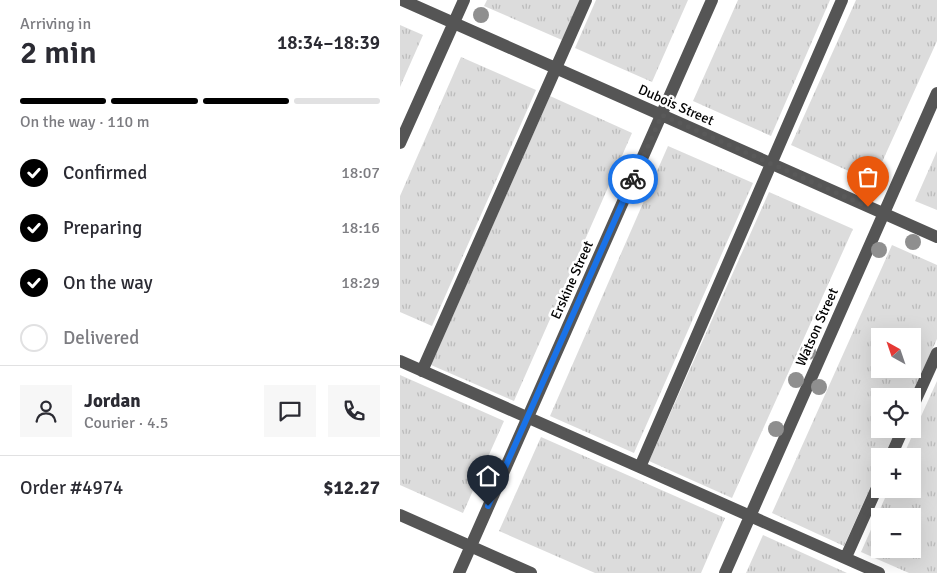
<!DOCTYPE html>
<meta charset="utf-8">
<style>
:root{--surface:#fff;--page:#f7f7f7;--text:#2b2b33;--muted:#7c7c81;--line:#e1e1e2;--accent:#000}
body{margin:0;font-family:Signika,sans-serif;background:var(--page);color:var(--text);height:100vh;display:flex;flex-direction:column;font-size:19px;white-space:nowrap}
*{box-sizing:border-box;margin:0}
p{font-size:16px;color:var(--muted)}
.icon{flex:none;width:28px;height:28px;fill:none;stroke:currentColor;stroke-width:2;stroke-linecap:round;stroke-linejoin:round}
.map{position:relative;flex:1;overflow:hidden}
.details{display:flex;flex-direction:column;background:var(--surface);width:400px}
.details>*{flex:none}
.needle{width:32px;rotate:320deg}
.controls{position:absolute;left:471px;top:328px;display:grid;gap:10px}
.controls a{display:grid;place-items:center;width:50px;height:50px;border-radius:0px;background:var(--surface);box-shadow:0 5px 20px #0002;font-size:25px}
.pin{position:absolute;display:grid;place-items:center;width:42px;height:42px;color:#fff;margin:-51px -21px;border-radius:50% 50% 50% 0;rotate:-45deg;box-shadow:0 0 5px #0007}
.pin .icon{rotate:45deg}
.courier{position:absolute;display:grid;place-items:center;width:50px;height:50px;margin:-25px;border:4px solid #1a73e8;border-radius:50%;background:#fff;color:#222;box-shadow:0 1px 6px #0007}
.summary em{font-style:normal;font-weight:600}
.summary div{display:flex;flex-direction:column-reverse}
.summary{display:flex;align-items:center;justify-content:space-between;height:85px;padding:0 20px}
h1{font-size:32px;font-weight:600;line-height:38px}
.bar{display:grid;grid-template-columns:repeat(4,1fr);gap:8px 5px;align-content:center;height:60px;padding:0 20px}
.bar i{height:6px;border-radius:4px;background:var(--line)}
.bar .active{background:var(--accent)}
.bar p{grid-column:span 4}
.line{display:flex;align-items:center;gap:12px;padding:0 20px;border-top:1px solid var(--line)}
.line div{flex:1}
.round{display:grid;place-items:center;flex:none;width:52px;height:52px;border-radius:0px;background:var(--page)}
ol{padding:0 20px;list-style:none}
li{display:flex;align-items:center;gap:15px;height:55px}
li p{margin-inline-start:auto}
li .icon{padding:5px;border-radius:50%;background:var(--accent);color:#fff;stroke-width:4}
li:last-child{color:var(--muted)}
li i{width:28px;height:28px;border:2px solid var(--line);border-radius:50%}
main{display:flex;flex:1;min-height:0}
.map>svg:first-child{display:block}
.grass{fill:url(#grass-tufts);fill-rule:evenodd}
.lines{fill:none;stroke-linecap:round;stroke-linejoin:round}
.minor{stroke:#555;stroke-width:12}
.tree{fill:#8f8f8f}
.done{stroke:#595959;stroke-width:5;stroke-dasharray:0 9}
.route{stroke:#1a73e8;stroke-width:6}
.labels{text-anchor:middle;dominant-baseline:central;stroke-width:5;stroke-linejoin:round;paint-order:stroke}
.street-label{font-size:14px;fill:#000;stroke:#fff}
</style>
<main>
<section class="details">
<div class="summary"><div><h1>2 min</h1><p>Arriving in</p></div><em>18:34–18:39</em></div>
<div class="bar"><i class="active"></i><i class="active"></i><i class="active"></i><i></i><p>On the way · 110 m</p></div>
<ol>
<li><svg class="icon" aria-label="check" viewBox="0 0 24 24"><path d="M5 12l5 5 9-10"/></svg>Confirmed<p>18:07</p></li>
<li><svg class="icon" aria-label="check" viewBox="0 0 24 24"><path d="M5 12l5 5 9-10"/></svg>Preparing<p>18:16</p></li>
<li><svg class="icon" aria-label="check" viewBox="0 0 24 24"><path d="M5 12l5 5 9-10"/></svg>On the way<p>18:29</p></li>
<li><i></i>Delivered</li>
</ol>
<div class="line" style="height:90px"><a class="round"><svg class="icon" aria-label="person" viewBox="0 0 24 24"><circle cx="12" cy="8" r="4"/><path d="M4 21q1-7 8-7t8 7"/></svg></a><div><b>Jordan</b><p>Courier · 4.5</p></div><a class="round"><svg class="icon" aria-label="chat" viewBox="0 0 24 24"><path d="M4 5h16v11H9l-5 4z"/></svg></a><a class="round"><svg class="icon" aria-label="phone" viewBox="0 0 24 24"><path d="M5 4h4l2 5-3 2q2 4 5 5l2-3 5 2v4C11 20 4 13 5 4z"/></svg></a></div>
<div class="line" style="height:65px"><div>Order #4974</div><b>$12.27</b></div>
</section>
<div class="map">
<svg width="537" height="573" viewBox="0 0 537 573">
<defs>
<pattern id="grass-tufts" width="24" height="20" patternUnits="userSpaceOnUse" patternTransform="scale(1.25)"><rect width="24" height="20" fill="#dcdcdc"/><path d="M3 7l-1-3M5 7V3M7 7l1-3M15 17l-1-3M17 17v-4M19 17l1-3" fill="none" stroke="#bbb"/></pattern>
</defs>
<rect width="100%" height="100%" fill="#fff"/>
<path class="grass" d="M87 0H180L162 40 84 6Z
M196 0H288L252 82 175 48Z
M338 0H430L371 136 293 101Z
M456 0H537V41L473 182 391 145Z
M0 25 23 35 0 87Z
M61 57 136 90 32 326 0 312V196Z
M150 96 232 133 114 401 31 365Z
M268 146 353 183 234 453 150 416Z
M537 151V210L515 201Z
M369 192 453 229 332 498 249 461Z
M492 245 537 265V339L511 396H480V429H497L484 456H480V466L444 546 372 513ZM480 336H512V369H480Z
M0 375 104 421 63 513 0 485Z
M537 381V573H509L461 552 489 489H512V456H503ZM480 516H512V549H480Z
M141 437 325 518 301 573H195L99 531Z
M363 535 447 573H346Z"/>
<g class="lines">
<path class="minor" d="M2 0 537 237
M0 143 64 0
M0 361 479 573
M22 371 186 0
M512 408 537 353
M491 456 503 429
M240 467 442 0
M0 515 131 573
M446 557 480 481
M59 573 312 0
M325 573 537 93"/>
</g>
<g class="tree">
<circle cx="81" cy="15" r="8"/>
<circle cx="513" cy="242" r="8"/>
<circle cx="479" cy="250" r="8"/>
<circle cx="408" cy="352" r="8"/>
<circle cx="396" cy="380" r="8"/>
<circle cx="419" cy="387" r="8"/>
<circle cx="376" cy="429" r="8"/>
</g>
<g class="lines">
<path class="done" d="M233 179 262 115 468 207"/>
<path class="route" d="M88 506 233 179"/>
</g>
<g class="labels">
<g class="street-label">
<text transform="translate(276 105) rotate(24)">Dubois Street</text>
<text transform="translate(172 280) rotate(-66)">Erskine Street</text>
<text transform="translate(417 327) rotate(-66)">Watson Street</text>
</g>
</g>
</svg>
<div class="controls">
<a><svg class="needle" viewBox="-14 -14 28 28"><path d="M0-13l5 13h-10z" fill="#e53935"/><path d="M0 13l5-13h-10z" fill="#7c7c81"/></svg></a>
<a><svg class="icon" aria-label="locate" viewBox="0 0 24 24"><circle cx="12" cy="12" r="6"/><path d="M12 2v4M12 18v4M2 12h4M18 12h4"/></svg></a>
<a>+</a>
<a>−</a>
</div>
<div class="pin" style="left:468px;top:207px;background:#ea580c"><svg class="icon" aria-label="bag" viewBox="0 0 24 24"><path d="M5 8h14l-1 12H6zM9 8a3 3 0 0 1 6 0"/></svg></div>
<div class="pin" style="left:88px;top:506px;background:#1f2937"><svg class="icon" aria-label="home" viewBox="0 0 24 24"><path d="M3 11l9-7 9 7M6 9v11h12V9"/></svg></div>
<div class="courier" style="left:233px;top:179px"><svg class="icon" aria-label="bike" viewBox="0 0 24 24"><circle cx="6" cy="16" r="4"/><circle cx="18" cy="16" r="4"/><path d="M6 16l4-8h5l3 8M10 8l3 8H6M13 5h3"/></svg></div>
</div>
</main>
